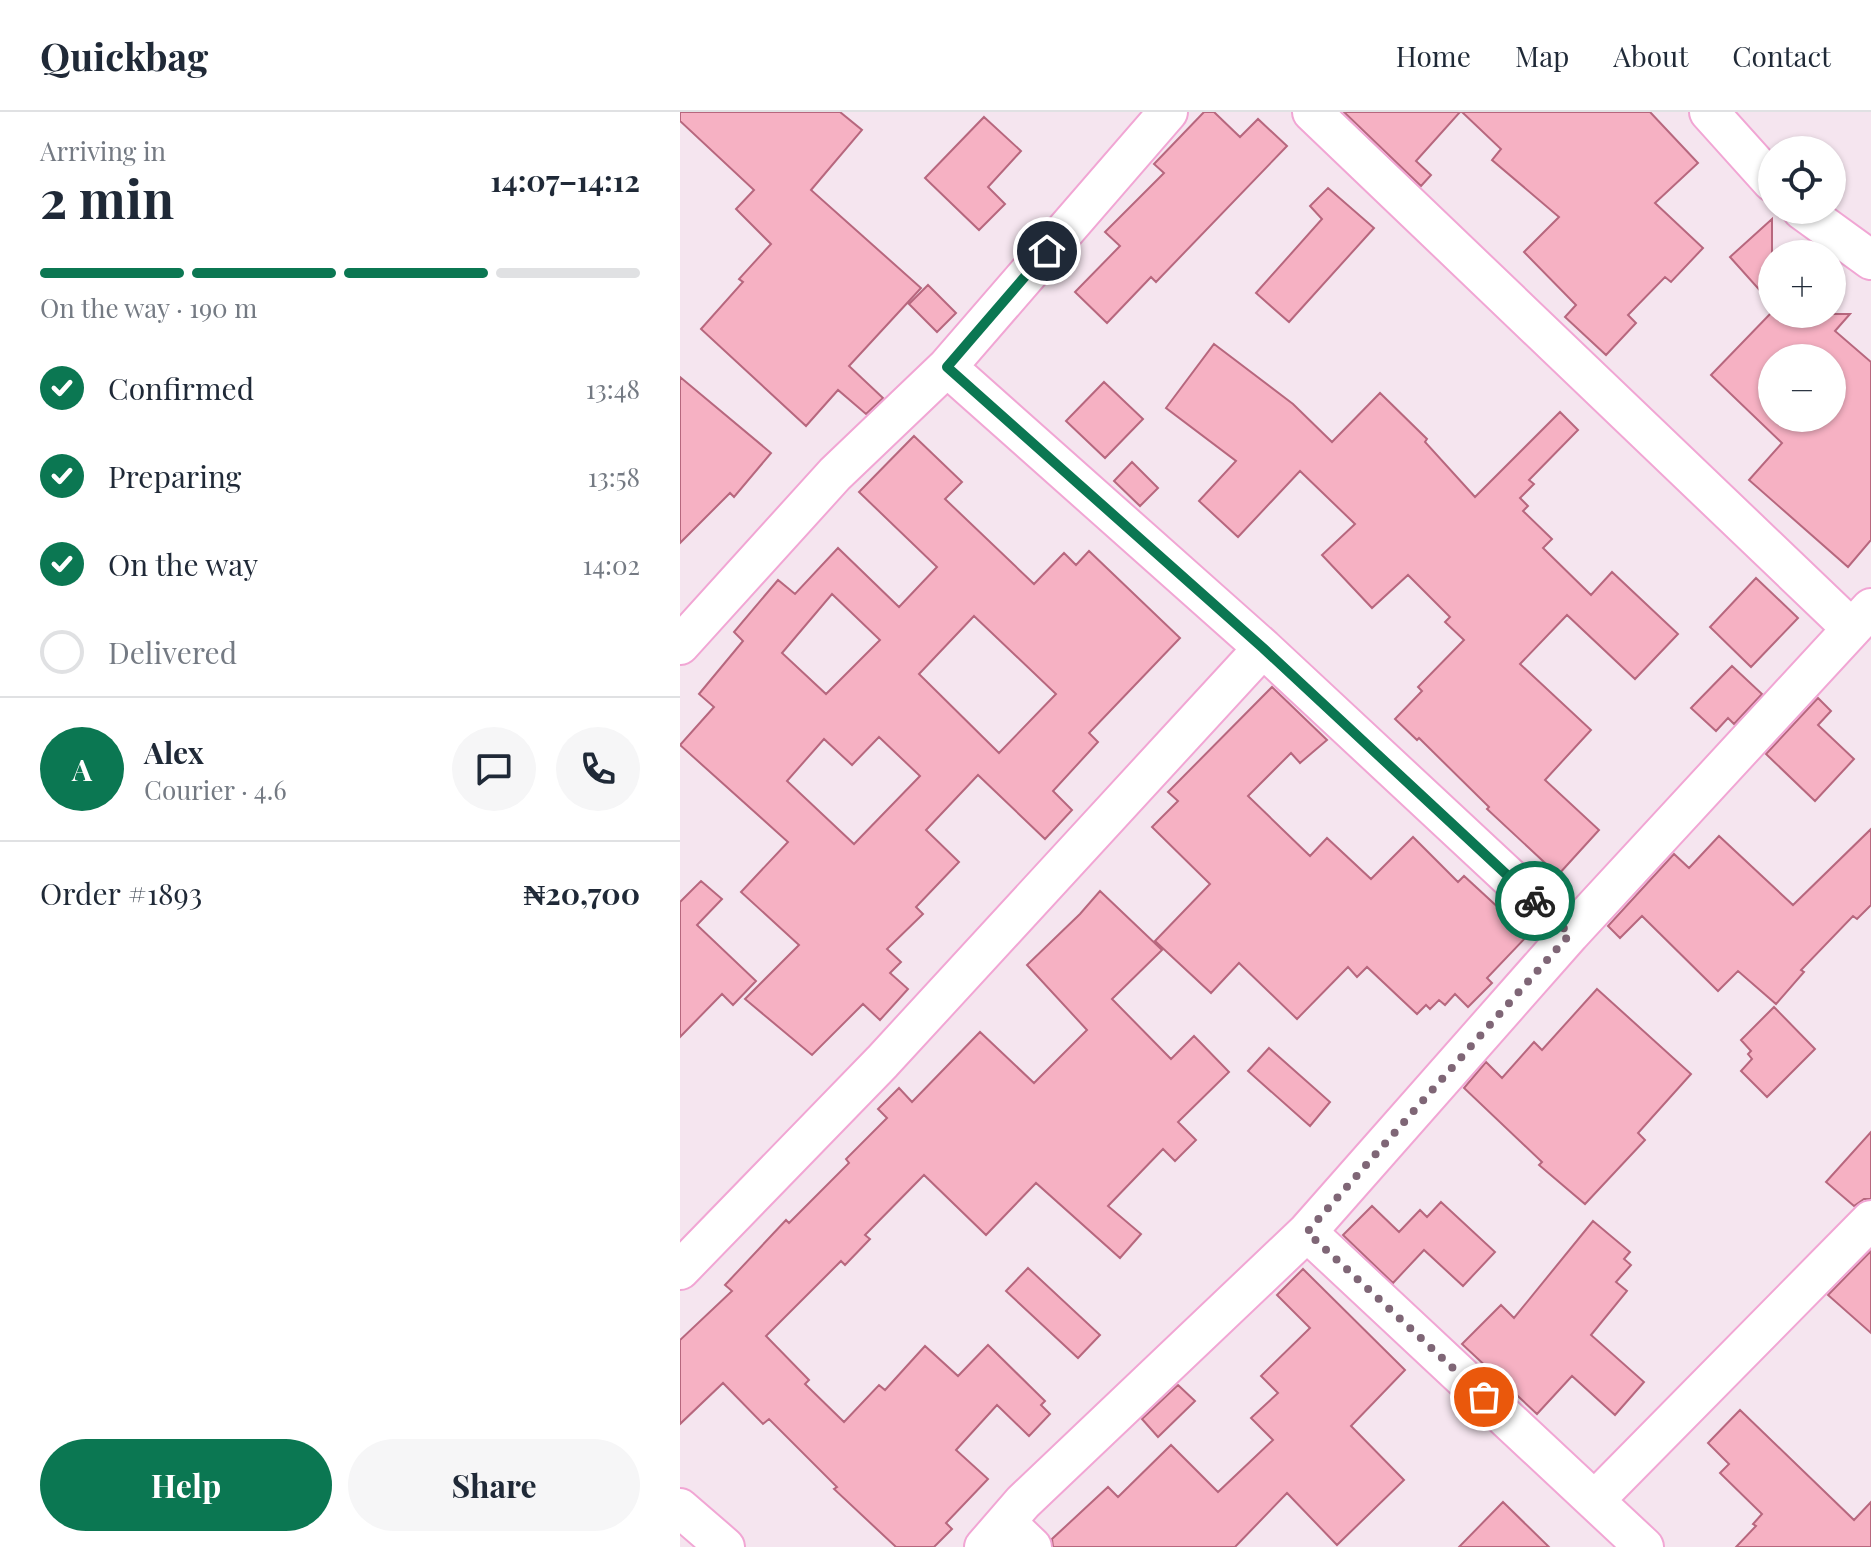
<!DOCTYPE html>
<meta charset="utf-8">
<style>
:root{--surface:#fff;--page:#f6f6f7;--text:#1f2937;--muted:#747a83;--line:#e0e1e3;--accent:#0b7752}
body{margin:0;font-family:"Playfair Display",serif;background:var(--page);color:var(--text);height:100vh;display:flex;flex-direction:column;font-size:30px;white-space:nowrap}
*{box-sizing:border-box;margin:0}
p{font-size:26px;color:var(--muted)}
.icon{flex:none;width:44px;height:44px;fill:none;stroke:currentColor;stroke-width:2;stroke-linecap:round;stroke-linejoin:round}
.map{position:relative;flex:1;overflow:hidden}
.details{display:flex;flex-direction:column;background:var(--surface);width:680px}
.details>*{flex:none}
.fabs{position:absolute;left:1078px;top:24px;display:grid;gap:16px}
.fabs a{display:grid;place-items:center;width:88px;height:88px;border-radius:50%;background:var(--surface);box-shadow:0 2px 6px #0004;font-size:40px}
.pin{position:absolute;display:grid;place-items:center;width:68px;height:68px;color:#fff;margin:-34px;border:4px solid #fff;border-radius:50%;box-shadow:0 2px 8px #0007}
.courier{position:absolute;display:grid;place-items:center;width:80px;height:80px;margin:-40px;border:6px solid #0b7752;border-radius:50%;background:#fff;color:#222;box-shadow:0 2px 10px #0007}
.summary em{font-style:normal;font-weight:700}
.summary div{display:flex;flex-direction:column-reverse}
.summary{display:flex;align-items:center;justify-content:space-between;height:136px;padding:0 40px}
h1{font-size:52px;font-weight:700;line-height:60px}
.bar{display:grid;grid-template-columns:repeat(4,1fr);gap:12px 8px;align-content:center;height:96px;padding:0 40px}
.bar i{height:10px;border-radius:6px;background:var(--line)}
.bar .active{background:var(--accent)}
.bar p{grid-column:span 4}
.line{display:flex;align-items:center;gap:20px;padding:0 40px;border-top:2px solid var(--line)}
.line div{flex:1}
.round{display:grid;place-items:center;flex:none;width:84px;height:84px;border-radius:42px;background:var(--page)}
ol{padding:0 40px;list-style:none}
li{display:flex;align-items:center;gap:24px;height:88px}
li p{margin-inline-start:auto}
li .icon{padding:8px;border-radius:50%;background:var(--accent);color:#fff;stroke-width:4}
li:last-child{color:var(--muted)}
li i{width:44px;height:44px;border:4px solid var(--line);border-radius:50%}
.primary-button{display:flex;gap:16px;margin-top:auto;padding:16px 40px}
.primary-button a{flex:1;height:92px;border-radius:48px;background:var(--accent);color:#fff;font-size:32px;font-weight:700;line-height:92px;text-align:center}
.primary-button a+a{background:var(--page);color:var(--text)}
header{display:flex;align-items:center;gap:48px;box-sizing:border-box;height:112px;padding:0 40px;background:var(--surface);border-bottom:2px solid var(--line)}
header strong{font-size:38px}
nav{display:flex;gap:44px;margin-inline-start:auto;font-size:28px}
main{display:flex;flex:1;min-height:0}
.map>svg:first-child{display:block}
.building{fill:#f6b1c3;stroke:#b7677e;stroke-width:2;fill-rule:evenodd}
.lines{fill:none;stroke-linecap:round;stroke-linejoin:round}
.minor-casing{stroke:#f1a6d4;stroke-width:42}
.minor{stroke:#fff;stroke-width:38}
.done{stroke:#7f6676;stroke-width:8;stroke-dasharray:0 14.4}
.route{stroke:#0b7752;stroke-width:10}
</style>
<header>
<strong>Quickbag</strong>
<nav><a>Home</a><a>Map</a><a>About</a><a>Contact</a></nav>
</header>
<main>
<section class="details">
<div class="summary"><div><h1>2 min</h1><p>Arriving in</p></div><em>14:07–14:12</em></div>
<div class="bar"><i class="active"></i><i class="active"></i><i class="active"></i><i></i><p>On the way · 190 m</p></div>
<ol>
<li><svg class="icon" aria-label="check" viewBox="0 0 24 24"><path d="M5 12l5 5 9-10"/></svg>Confirmed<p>13:48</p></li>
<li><svg class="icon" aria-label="check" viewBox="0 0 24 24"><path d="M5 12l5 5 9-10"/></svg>Preparing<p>13:58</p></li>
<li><svg class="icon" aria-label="check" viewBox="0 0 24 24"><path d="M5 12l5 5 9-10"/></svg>On the way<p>14:02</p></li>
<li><i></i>Delivered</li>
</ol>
<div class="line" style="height:144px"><b class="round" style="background:var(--accent);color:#fff">A</b><div><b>Alex</b><p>Courier · 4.6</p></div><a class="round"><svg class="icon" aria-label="chat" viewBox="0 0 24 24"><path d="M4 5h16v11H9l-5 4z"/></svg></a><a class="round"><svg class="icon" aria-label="phone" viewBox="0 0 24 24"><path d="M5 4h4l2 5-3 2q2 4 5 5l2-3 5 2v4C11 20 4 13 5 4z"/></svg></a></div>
<div class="line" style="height:104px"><div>Order #1893</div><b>₦20,700</b></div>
<div class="primary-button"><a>Help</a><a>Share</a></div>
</section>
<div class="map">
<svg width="1191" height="1435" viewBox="0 0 1191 1435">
<rect width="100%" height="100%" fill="#f5e5ef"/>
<path class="building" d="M0 0H160L182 18 131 78 241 176 169 254 203 286 186 302 158 278 126 314 21 217 63 170 59 167 91 132 56 97 74 78 0 9Z
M524 0H534L560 25 578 7 607 34 476 170 471 165 427 211 395 180 440 134 425 120 484 61 474 52Z
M664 0H780L736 49 751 63 741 74Z
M782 0H970L1018 51 975 91 1023 136 991 170 985 165 948 203 956 211 926 243 885 205 896 193 844 140 879 105 812 48 821 37Z
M304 5 341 39 308 75 325 92 299 118 245 66Z
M648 76 694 116 609 210 576 181 642 107 630 94Z
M1092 107V192L1050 145Z
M248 173 276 201 257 220 229 192Z
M1090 202H1170L1155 219 1191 250V428L1168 455 1069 368 1102 331 1031 263ZM1092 246H1152V306H1092Z
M534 232 613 292 652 330 700 281 747 327 745 330 795 385 880 300 898 318 849 368 854 372 840 386 848 394 843 399 872 427 863 436 911 483 932 460 998 522 955 567 887 503 840 552 911 618 865 668 919 718 878 763 807 697 809 695 739 626 737 628 715 607 742 579 738 575 784 528 765 510 770 505 728 463 692 496 642 443 675 412 620 359 558 425 519 389 556 349 486 296Z
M0 265 91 341 54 385 50 381 0 431Z
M424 270 463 307 425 346 386 309Z
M234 324 282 370 265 387 354 472 384 441 396 453 409 439 500 526 409 621 418 630 373 679 392 698 365 727 298 663 246 718 279 750 236 795 243 802 207 837 221 850 210 861 228 877 200 908 183 892 132 943 65 887 119 833 61 780 108 730 0 633 34 595 19 582 63 529 54 520 98 468 115 482 158 436 219 495 257 455 179 380ZM152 482 200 528 146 582 102 541ZM294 504 376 582 319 641 239 562ZM199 625 240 664 174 732 107 669 144 627 172 653Z
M452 350 478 376 460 394 434 369Z
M1076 466 1118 506 1071 555 1030 515Z
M1052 554 1082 582 1054 612 1048 606 1036 619 1011 596Z
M592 575 647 628 620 651 611 641 568 684 630 744 647 726 691 767 733 725 778 770 784 764 848 823 807 866 812 871 788 895 775 882 765 893 759 888 750 897 746 893 737 902 687 855 677 865 668 855 617 907 559 851 531 881 475 829 530 772 472 715 498 689 488 680Z
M1138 586 1151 599 1138 613 1174 647 1135 689 1086 642Z
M1191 717V793L1177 807 1173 804 1121 858 1124 860 1096 892 1058 859 1038 879 962 804 940 826 928 814 994 742 1009 756 1039 724 1113 793Z
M21 769 42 787 17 813 76 869 53 893 42 882 0 925V790Z
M420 779 482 838 432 887 491 947 514 924 549 960 498 1010 516 1028 495 1049 483 1037 428 1094 461 1122 440 1146 356 1071 306 1123 244 1063 185 1123 190 1127 165 1153 161 1149 86 1224 129 1268 125 1272 164 1310 199 1273 205 1278 245 1234 278 1264 308 1233 365 1289 361 1293 370 1302 349 1324 317 1293 276 1338 308 1367 266 1411 272 1417 254 1435H216L154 1377 157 1375 89 1307 83 1312 43 1271 0 1312V1228L52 1179 45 1173 106 1108 109 1111 169 1051 166 1047 207 1006 198 997 219 976 232 990 300 920 354 971 407 918 347 853 400 802Z
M917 877 1011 962 958 1021 965 1028 905 1092 859 1053 862 1050 784 976 806 950 822 966 854 930 862 938Z
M1094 895 1135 937 1087 985 1061 959 1072 947 1068 942 1071 939 1061 928Z
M589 936 650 990 630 1014 568 959Z
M1191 1020V1087H1184L1174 1094 1146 1070Z
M761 1090 815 1140 783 1174 744 1138 713 1171 663 1123 692 1094 719 1120 740 1098 747 1105Z
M913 1109 950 1140 944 1147 951 1153 936 1170 947 1179 911 1223 964 1270 935 1303 892 1264 857 1302 782 1232 821 1193 834 1206Z
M1191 1139V1221L1148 1183Z
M348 1156 420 1223 398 1246 326 1179Z
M623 1157 725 1258 671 1314 724 1368 657 1433 607 1381 555 1435H373L372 1427 428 1375 438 1385 491 1333 538 1380 593 1328 571 1306 598 1281 581 1264 630 1216 597 1183Z
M498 1273 515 1289 478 1325 462 1307Z
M1060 1298 1174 1408 1191 1390V1435H1056L1076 1414 1073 1412 1082 1402 1040 1361 1049 1352 1028 1331Z
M823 1390 869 1435H779Z"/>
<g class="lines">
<g class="minor-casing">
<path id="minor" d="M632 0 1171 516
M1029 0 1092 70
M1122 98 1191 148
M267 255 583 536 890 822
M0 533 155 362 267 255 488 0
M0 1158 202 950 583 536
M915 1388 1191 1108
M0 1396 45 1435
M326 1410 352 1435
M304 1435 343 1390 627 1120
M964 1435 627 1120 890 822 1191 496"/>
</g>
<use href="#minor" class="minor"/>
</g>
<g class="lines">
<path class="done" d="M804 1285 627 1120 890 822 855 789"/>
<path class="route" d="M367 139 267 255 583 536 855 789"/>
</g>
</svg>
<div class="fabs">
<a><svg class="icon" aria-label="locate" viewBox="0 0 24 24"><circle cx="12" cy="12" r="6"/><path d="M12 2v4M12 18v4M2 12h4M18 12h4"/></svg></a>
<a>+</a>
<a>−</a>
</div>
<div class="pin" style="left:804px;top:1285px;background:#ea580c"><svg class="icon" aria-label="bag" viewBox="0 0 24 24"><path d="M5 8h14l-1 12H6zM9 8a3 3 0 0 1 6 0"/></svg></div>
<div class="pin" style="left:367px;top:139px;background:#1f2937"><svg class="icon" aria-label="home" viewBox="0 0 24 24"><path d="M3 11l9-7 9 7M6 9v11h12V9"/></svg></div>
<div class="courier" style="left:855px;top:789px"><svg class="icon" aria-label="bike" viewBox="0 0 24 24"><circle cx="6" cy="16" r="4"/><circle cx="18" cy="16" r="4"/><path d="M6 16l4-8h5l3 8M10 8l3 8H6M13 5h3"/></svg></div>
</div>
</main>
